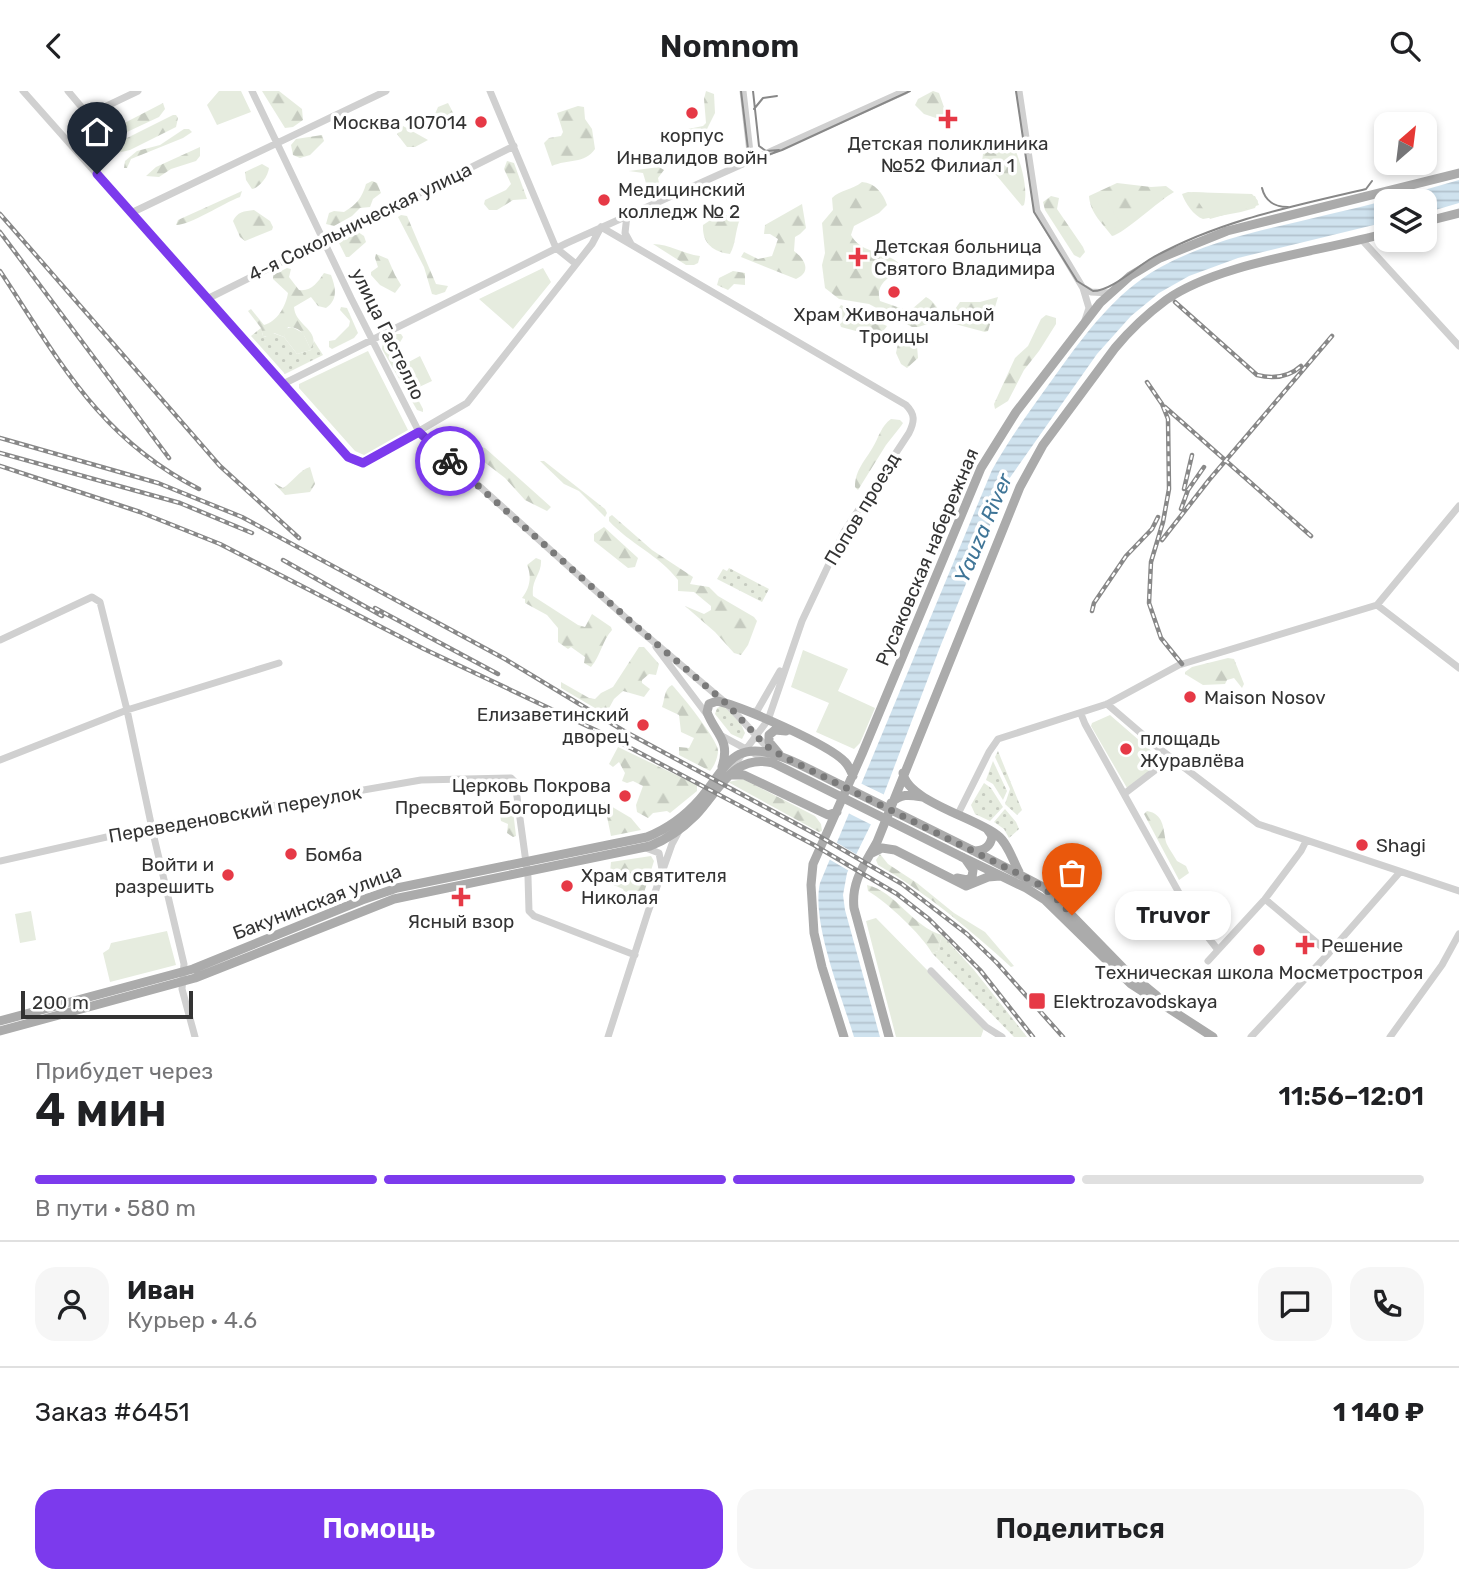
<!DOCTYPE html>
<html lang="ru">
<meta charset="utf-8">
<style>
:root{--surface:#fff;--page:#f6f6f6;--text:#202124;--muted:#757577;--line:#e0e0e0;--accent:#7c3aed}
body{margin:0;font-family:Rubik,sans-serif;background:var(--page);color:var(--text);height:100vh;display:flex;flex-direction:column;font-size:26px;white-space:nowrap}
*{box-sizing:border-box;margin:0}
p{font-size:23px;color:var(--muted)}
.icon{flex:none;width:38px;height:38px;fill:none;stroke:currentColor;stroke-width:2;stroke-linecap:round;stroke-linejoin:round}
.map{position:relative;height:946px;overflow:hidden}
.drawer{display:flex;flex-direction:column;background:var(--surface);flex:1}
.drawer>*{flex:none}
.needle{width:46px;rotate:28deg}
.fabs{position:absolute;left:1374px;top:21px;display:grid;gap:14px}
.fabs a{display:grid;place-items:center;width:63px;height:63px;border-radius:14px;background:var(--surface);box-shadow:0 4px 10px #0003;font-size:35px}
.scale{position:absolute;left:21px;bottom:18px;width:172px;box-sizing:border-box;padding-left:7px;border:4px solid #333;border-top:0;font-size:19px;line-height:24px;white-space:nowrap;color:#333;-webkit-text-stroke:5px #fff;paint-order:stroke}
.pin{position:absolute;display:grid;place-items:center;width:60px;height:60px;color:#fff;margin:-72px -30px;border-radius:50% 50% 50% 0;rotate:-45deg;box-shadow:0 0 7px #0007}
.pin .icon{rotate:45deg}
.courier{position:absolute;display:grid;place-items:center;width:70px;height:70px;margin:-35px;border:5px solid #7c3aed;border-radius:50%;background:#fff;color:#222;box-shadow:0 2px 9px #0007}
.bubble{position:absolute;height:49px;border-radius:21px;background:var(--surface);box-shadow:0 4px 10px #0003;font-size:23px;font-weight:600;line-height:49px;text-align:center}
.head em{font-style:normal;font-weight:600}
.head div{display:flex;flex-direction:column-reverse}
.head{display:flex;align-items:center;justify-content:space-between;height:119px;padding:0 35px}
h1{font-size:46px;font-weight:600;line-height:52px}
.bar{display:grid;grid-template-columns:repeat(4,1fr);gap:10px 7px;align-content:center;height:84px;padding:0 35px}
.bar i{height:9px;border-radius:5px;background:var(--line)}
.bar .on{background:var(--accent)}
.bar p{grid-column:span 4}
.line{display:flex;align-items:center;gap:18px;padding:0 35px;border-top:2px solid var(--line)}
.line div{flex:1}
.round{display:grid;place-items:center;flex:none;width:74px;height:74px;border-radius:21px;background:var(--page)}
.button{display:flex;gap:14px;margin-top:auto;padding:14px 35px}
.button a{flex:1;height:80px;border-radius:21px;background:var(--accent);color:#fff;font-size:28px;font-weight:600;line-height:80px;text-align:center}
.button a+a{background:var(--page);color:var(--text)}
header{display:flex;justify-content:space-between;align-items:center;height:91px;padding:0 35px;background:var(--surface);font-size:32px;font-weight:600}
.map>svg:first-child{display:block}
.grass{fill:url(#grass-dots)}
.forest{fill:url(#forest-firs)}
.park{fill:#e6ecdf}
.water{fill:url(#water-rules)}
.pier{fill:#fff}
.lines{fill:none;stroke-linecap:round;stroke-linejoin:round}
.minor{stroke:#d0d0d0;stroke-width:7}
.major{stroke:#ababab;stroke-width:9}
.tram{stroke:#888;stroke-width:2}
.rail-casing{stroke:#888;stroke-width:4.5}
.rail{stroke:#fff;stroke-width:2;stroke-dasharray:5;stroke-linecap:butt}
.major-bridge{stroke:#ababab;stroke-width:9}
.done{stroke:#7a7a7a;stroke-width:7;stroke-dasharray:0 12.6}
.route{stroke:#7c3aed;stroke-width:9}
.poi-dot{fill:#e63946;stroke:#fff;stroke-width:2.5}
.labels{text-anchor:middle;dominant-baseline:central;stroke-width:7;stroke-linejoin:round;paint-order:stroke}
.poi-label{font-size:19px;fill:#333;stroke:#fff;text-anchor:start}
.street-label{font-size:19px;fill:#333;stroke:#fff}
.water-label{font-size:21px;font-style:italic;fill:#3f7597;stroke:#fff}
</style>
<header><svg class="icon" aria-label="back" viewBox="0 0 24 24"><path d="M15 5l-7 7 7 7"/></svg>Nomnom<svg class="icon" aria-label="search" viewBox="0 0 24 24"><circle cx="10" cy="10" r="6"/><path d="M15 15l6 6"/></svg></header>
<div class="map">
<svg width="1459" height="946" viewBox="0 0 1459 946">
<defs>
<pattern id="grass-dots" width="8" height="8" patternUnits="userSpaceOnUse" patternTransform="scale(1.75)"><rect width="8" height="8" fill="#e6ecdf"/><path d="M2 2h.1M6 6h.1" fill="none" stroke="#c6cbc0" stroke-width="1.8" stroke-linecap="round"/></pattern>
<pattern id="forest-firs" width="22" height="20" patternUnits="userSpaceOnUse" patternTransform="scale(1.75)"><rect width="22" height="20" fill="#e6ecdf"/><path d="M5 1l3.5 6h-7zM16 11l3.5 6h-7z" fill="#c6cbc0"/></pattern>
<pattern id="water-rules" width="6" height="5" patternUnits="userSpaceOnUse" patternTransform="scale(1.75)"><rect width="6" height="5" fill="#cfe2ee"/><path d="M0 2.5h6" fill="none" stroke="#b2c2cd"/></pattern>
</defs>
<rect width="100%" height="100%" fill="#fff"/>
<path class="grass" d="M261 237 263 245 266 246 273 242 284 246 297 263 311 259 314 250 323 264 285 283 251 245Z
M729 477 769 498 762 511 717 488 723 478 727 480Z
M724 614 741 633 745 642 742 648 731 643 715 623 717 617Z
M998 660 1022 719 1017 724 1005 713 1010 698 995 666Z
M993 670 1007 700 1003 709 993 693 986 689Z
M984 692 991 697 1003 716 990 730 975 723 971 714Z
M1005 718 1016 731 1019 738 1009 747 1004 738 994 731Z
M942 844 974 879 1027 946H1014L932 862 938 860Z"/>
<path class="forest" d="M262 0H279L302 18 303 29 293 36 285 37Z
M706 0 714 3 715 22 705 42 689 45 686 42 688 38 703 35 706 32 704 8Z
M933 0 939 2 945 19 943 26 939 28 924 23 915 14 918 8Z
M163 12 165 18 159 26 112 48 106 45 109 40Z
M448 12 457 29 456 35 450 38 435 23 438 16Z
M578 15 584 16 585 28 592 38 595 58C585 73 567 68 552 75L544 52 549 47 561 45 563 41 557 22Z
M173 24H176L178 27 176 36 130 59 117 62 115 60V53Z
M403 35 428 49 415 56H407L397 43Z
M184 38H189L192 41 183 47 131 68 127 77H124L125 70 137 60 160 54Z
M322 44 324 50 310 64 300 67 293 64 291 54 296 48Z
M1011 49C1019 65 1029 96 1024 114L1022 115 997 85 982 71 983 63Z
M200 56V65L196 70 171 78 159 86 146 85 156 76Z
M507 70 514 72 527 108 513 109 497 119H489L484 113 485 109 506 99 511 93 504 78Z
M262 73 269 77C268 86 259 97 252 98L246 89 245 81Z
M659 76 664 79 658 87 660 97 655 103 646 92 643 82 629 80Z
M372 90 377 92 381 102 373 108 370 116 360 117 352 125 334 135 326 133 329 122 334 120 344 121C356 114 362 107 366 93Z
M862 91C875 92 883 102 887 114L879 122 854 135 851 144C862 164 887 159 902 175L900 180C888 186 875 194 880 210L906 219 912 218 926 206C934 210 941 220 941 229L918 236H912L869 213 839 208 825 197 822 174 825 162 822 132 833 119 832 107C840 99 852 99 862 91Z
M1117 92 1151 96 1166 95 1174 101C1161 108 1122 144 1112 145 1103 133 1090 122 1089 105Z
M242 100 240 106C223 112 191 134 176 134L178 129Z
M1188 101 1252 103 1258 110 1255 117 1241 121 1203 128C1194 125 1185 112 1182 103Z
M1051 105 1059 107 1057 118 1083 156 1085 161 1080 167 1074 164 1045 119 1043 111Z
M802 113 806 137 800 143 795 146 794 160C805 168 812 181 796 188L741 166 744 161 758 168 772 165 778 148 770 143H764L765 134Z
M254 119 270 130 273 136 272 139 245 150 240 146 233 130C237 121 244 120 254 119Z
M401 124 407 125 436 193 448 195 445 201 436 204 432 203 424 176 398 126Z
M718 124H733L740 128C735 140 736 153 730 163 713 161 702 152 703 134Z
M358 141 364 145 366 151 349 166H346L338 150Z
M653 153C669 153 683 163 700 165L698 172 694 174H686Z
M376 163 388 168 395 184 401 194 395 202 380 194 371 184V181L378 176 375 167Z
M287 177 291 178 289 186 299 199C311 201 318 191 324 182L331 184C336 197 338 209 326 217L318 215 311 206 294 216C295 235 322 239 311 259 305 248 304 236 288 236L284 246 274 242 267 246 263 245 261 237 248 220 251 218 264 234C277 231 286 215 288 202L273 188V184Z
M733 180 745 182V194L734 193 728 199 717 194 719 187Z
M998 206 988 240 985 241 955 233 950 230 953 221 960 211H980Z
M841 214 887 235 876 250 869 254 856 240 841 236 836 221Z
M341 216 347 217 358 242 354 247 332 258 329 256V250L335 249 349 235 350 230 340 219Z
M1046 224 1056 227V233L1039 260 1024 279 1008 310 995 318 994 313 1015 267 1028 255 1041 228Z
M397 243H401L403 246C401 250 396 257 396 261 396 274 417 305 423 318V321L417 319 382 258 383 250Z
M910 243H916L918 267 907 277 901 273 896 262 898 252Z
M891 328 900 329 903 332 901 335 886 354 858 399 855 396C855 379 865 370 873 356 879 346 881 335 891 328Z
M481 356 485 357 551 416 547 420 525 409 505 387 479 367Z
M540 370H544L605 418 607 422 605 426 579 400 564 393Z
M310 376 315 393 310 401 285 404 274 392 283 397C293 391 299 379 310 376Z
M612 424 652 459 693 486 690 493 709 496 718 505 754 526 757 530 748 554 741 564 734 562 715 541 685 515 704 523 711 519V515L694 501 678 500V489C659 464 630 453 609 430V426Z
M604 436 638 467 635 476 628 477 594 450V443Z
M536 467 541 469C542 483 531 488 533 505L578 534 585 536 592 523 611 536 612 539C602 550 601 564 591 576L584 572 585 566 571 556 568 558 558 551V537L547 524 525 512V508L522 507C530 497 532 485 527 474Z
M639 556H644L659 573 656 584 649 583 642 589V592L650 598 644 606 623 600 614 608 608 619 619 625 617 630 561 597V591L589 607 595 608 601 602 613 596Z
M1228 567 1234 568 1244 593 1242 597 1234 587 1227 589 1225 593 1203 594 1185 583V581L1192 576Z
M672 594C681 603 717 648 718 659 718 666 715 674 710 680L679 664V656L689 657 694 647 681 641 679 624 662 616C665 608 664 598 672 594Z
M618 656 697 694V700L670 722 667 720 653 722 648 727 637 721 636 714 643 695 633 690 627 692 622 690 625 682 619 671 613 676 609 673Z
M743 688 815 725 821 733 822 740 819 741 728 691Z
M512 711 516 745 513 746 507 742 508 733 501 730 498 712Z
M604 711 631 727 641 739 611 745Z
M1147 720C1164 723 1163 737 1166 751 1167 755 1175 766 1177 770L1186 775 1189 782 1179 789 1144 723Z
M880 763 888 773 917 792 954 822 985 841 1014 875 1011 876C969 838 927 802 878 774L876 769Z
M651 765 654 770 641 811 635 814 628 809 623 798 609 792 611 771Z
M867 794C895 800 914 837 942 844L938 860 932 862C921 843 888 812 868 800Z"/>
<path class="park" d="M219 0H241L251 21 217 34 207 14Z
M1192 101 1255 105 1259 114 1210 128Z
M1106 109 1121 133 1109 140 1094 117Z
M543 177 551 191 513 238 479 208Z
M292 236 303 242 311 259 297 263 284 246 285 238Z
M368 260 408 339 364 364 355 360 299 297V293Z
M420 265 432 290 417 297 405 273Z
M803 559 848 578 838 600 875 617 860 652 854 658 816 641 829 612 791 596Z
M1110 624 1163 670 1127 697 1091 635 1092 632Z
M31 820 36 849 20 852 15 823Z
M876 827 984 937 981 946H896L866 830Z
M167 840 176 874 110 891 103 862 109 858 111 852Z"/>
<path class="water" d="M1459 89V112L1425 122 1424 110H1386V131L1238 167 1189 185 1159 202 1131 225 1097 263 1009 388 940 556 877 721 847 782 843 804 845 819 880 946H854C842 906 811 832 820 792L992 379C1011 345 1034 314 1057 282 1086 242 1115 202 1159 177 1211 148 1269 138 1326 124 1370 114 1415 102 1459 89Z"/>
<path class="pier" d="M858 691 887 705 874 735 846 721Z
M834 750 859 765 851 781 827 767Z"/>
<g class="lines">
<path class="minor" d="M23 0 348 366C356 372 362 372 371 368L467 312 592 153 601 136
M68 0 84 19 92 22 138 0
M252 0 351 207 419 341 635 535 727 613 765 654 775 661
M490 0 556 157 576 173
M743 0 751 70
M1019 0 1037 120 1083 197 1089 217 1085 229
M131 122 386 0
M627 124 625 142 631 153
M601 136 906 314C915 323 915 330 909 342L844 441 802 530 768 629 728 682
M1362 149 1459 255
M1084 197 1091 201 1110 202
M207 208 514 55
M283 293 567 152 905 0
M1377 514 1459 577
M0 549 92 506 100 511 127 619 153 742 184 873 182 898 195 946
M656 556 708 625
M1107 613 1156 655 1258 733 1459 800
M749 621 757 620 780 580
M1081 623 1085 633 1193 827 1218 859
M722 645 768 670
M0 669 127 619 279 572
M1124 703 1171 667
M958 723 989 661 998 648 1107 613 1179 574 1377 514 1459 415
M646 757 659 762 662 778
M0 770 151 736 421 689 511 687 515 691 528 786 529 820 534 825 635 864
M1265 808 1329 862
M1208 870 1265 808 1301 760 1306 750
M931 880 986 936 1002 946
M608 946 648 821 672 753 679 740
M1251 946 1329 862 1400 781
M1390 946 1442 874 1459 843"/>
<path class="major" d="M1424 131 1459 122
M779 663 769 651V644L775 639 786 640
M722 676C731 648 715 643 707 621L709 613 717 610C741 615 830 654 845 671 849 675 851 680 853 685
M903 682C907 710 976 727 997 744 1008 752 1013 770 1019 781
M731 684H744L828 724 837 721
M891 712C901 702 910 704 923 706
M972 759 1045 797 1123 877 1157 905
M974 760C984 760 991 755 992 745L987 738
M870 763 882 757 895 759 966 795 988 786 1000 785
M962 766 1026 797 1045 809 1131 893 1213 946
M957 787 967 789 972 786 973 779 966 769
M0 930 193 878 362 809 397 797 647 746C667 738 686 724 700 708 726 678 732 646 782 666 802 673 821 685 841 694
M0 940 195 887 394 808 650 755C668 748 683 737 696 724 719 700 733 662 773 672
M844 946 822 876 814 842 811 794 813 773 862 663 981 377 1016 321 1100 212 1130 185 1160 167 1227 140 1459 82
M889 946 854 817C851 790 865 773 877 751L1020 396 1043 354 1115 257C1130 239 1147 223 1166 209 1220 171 1321 161 1386 142"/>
<path class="tram" d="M741 0 748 58 753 65 759 67 782 59 910 0
M753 0 759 55 766 60 779 59
M1016 0 1034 121 1077 190 1093 200C1111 200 1135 177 1152 167 1218 130 1293 115 1366 98L1372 90
M754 18 763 7 777 5
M1262 97C1265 110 1275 116 1288 116"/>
<g class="rail-casing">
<path id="rail" d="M0 123 220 375 299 447
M0 141 169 367
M0 180C59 269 99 347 199 398
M1175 211 1257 284C1273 288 1289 286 1301 275
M1147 291 1162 313 1168 328 1169 398 1163 431 1151 471 1149 512 1161 547 1182 573
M1165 316 1311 445
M0 347 158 392 242 426 505 568 624 640 819 745 902 793 967 843 997 872 1063 946
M0 362 180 412 252 442
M0 375 140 421 220 453 424 558 604 643 814 754 897 803 929 828 980 879 1033 946
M1184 398 1192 364
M1181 418 1188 399 1204 376
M1162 449 1209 389 1332 245
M283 469 382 525
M375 517 498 583
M1092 520 1094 512 1126 465 1152 438 1158 426"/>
</g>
<use href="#rail" class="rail"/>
<path class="major-bridge" d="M773 672 962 766
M841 694 972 759"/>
</g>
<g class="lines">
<path class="done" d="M450 370 645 543 727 613 765 654 782 665 1035 791 1053 804 1072 824"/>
<path class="route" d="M97 83 348 366 363 372 419 341 450 370"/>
</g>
<g class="poi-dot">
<circle cx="692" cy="22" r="7"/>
<path d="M944.5 17.5h7v7h7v7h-7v7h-7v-7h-7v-7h7z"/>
<circle cx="481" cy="31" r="7"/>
<circle cx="604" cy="109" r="7"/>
<path d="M854.5 155.5h7v7h7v7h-7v7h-7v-7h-7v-7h7z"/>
<circle cx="894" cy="201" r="7"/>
<circle cx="1190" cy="606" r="7"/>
<circle cx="643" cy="634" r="7"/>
<circle cx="1126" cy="658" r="7"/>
<circle cx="625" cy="705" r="7"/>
<circle cx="1362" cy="754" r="7"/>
<circle cx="291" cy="763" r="7"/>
<circle cx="228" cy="784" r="7"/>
<circle cx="567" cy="795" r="7"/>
<path d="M457.5 795.5h7v7h7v7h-7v7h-7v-7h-7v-7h7z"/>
<path d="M1301.5 843.5h7v7h7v7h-7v7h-7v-7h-7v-7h7z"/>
<circle cx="1259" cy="859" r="7"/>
<rect x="1028" y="901" width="18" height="18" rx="3.5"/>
</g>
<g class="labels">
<g class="poi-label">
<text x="467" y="31" text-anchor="end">Москва 107014</text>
<text x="692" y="44" text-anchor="middle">корпус<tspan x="692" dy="22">Инвалидов войн</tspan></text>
<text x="948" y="52" text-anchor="middle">Детская поликлиника<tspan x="948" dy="22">№52 Филиал 1</tspan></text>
<text x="618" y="98">Медицинский<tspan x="618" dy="22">колледж № 2</tspan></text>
<text x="874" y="155">Детская больница<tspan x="874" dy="22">Святого Владимира</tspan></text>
<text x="894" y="223" text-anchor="middle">Храм Живоначальной<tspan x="894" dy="22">Троицы</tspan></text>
<text x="1204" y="606">Maison Nosov</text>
<text x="629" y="623" text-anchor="end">Елизаветинский<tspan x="629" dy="22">дворец</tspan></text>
<text x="1140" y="647">площадь<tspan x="1140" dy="22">Журавлёва</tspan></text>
<text x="611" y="694" text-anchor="end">Церковь Покрова<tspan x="611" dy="22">Пресвятой Богородицы</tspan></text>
<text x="1376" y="754">Shagi</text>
<text x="305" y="763">Бомба</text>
<text x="214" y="773" text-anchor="end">Войти и<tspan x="214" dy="22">разрешить</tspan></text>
<text x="581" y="784">Храм святителя<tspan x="581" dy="22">Николая</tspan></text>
<text x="461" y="830" text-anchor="middle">Ясный взор</text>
<text x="1321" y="854">Решение</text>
<text x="1259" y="881" text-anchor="middle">Техническая школа Мосметростроя</text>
<text x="1053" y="910">Elektrozavodskaya</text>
</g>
<g class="street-label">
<text transform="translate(360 131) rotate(-26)">4-я Сокольническая улица</text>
<text transform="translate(388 243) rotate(64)">улица Гастелло</text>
<text transform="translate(862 418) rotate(-59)">Попов проезд</text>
<text transform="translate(927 466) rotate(-67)">Русаковская набережная</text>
<text transform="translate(235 723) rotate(-10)">Переведеновский переулок</text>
<text transform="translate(317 811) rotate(-21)">Бакунинская улица</text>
</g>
<g class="water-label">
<text transform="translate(983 437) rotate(-67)">Yauza River</text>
</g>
</g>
</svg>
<div class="fabs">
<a><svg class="needle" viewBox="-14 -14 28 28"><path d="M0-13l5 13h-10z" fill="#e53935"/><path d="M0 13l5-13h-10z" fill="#757577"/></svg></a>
<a><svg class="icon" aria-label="layers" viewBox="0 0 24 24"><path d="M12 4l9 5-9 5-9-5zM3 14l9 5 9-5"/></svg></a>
</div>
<div class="scale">200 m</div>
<div class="pin" style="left:1072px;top:824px;background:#ea580c"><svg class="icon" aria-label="bag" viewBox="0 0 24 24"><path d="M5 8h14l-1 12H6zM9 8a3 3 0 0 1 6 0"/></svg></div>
<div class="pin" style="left:97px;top:83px;background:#1f2937"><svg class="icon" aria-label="home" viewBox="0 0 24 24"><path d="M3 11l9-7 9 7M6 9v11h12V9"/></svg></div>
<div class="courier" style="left:450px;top:370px"><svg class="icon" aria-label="bike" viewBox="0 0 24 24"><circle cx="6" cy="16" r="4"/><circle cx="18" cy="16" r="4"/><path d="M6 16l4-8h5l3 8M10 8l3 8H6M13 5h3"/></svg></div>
<div class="bubble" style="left:1115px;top:800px;width:116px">Truvor</div>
</div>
<section class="drawer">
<div class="head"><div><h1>4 мин</h1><p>Прибудет через</p></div><em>11:56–12:01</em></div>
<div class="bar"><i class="on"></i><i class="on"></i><i class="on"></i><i></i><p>В пути · 580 m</p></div>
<div class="line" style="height:126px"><a class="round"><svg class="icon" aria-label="person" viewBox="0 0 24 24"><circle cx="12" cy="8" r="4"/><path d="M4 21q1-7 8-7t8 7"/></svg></a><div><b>Иван</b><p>Курьер · 4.6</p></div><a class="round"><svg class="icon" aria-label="chat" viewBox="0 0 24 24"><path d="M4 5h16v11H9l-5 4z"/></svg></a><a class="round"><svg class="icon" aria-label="phone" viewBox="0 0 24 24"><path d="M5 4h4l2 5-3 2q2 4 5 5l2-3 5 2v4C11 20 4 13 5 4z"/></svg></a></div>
<div class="line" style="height:91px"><div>Заказ #6451</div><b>1 140 ₽</b></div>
<div class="button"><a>Помощь</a><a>Поделиться</a></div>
</section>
